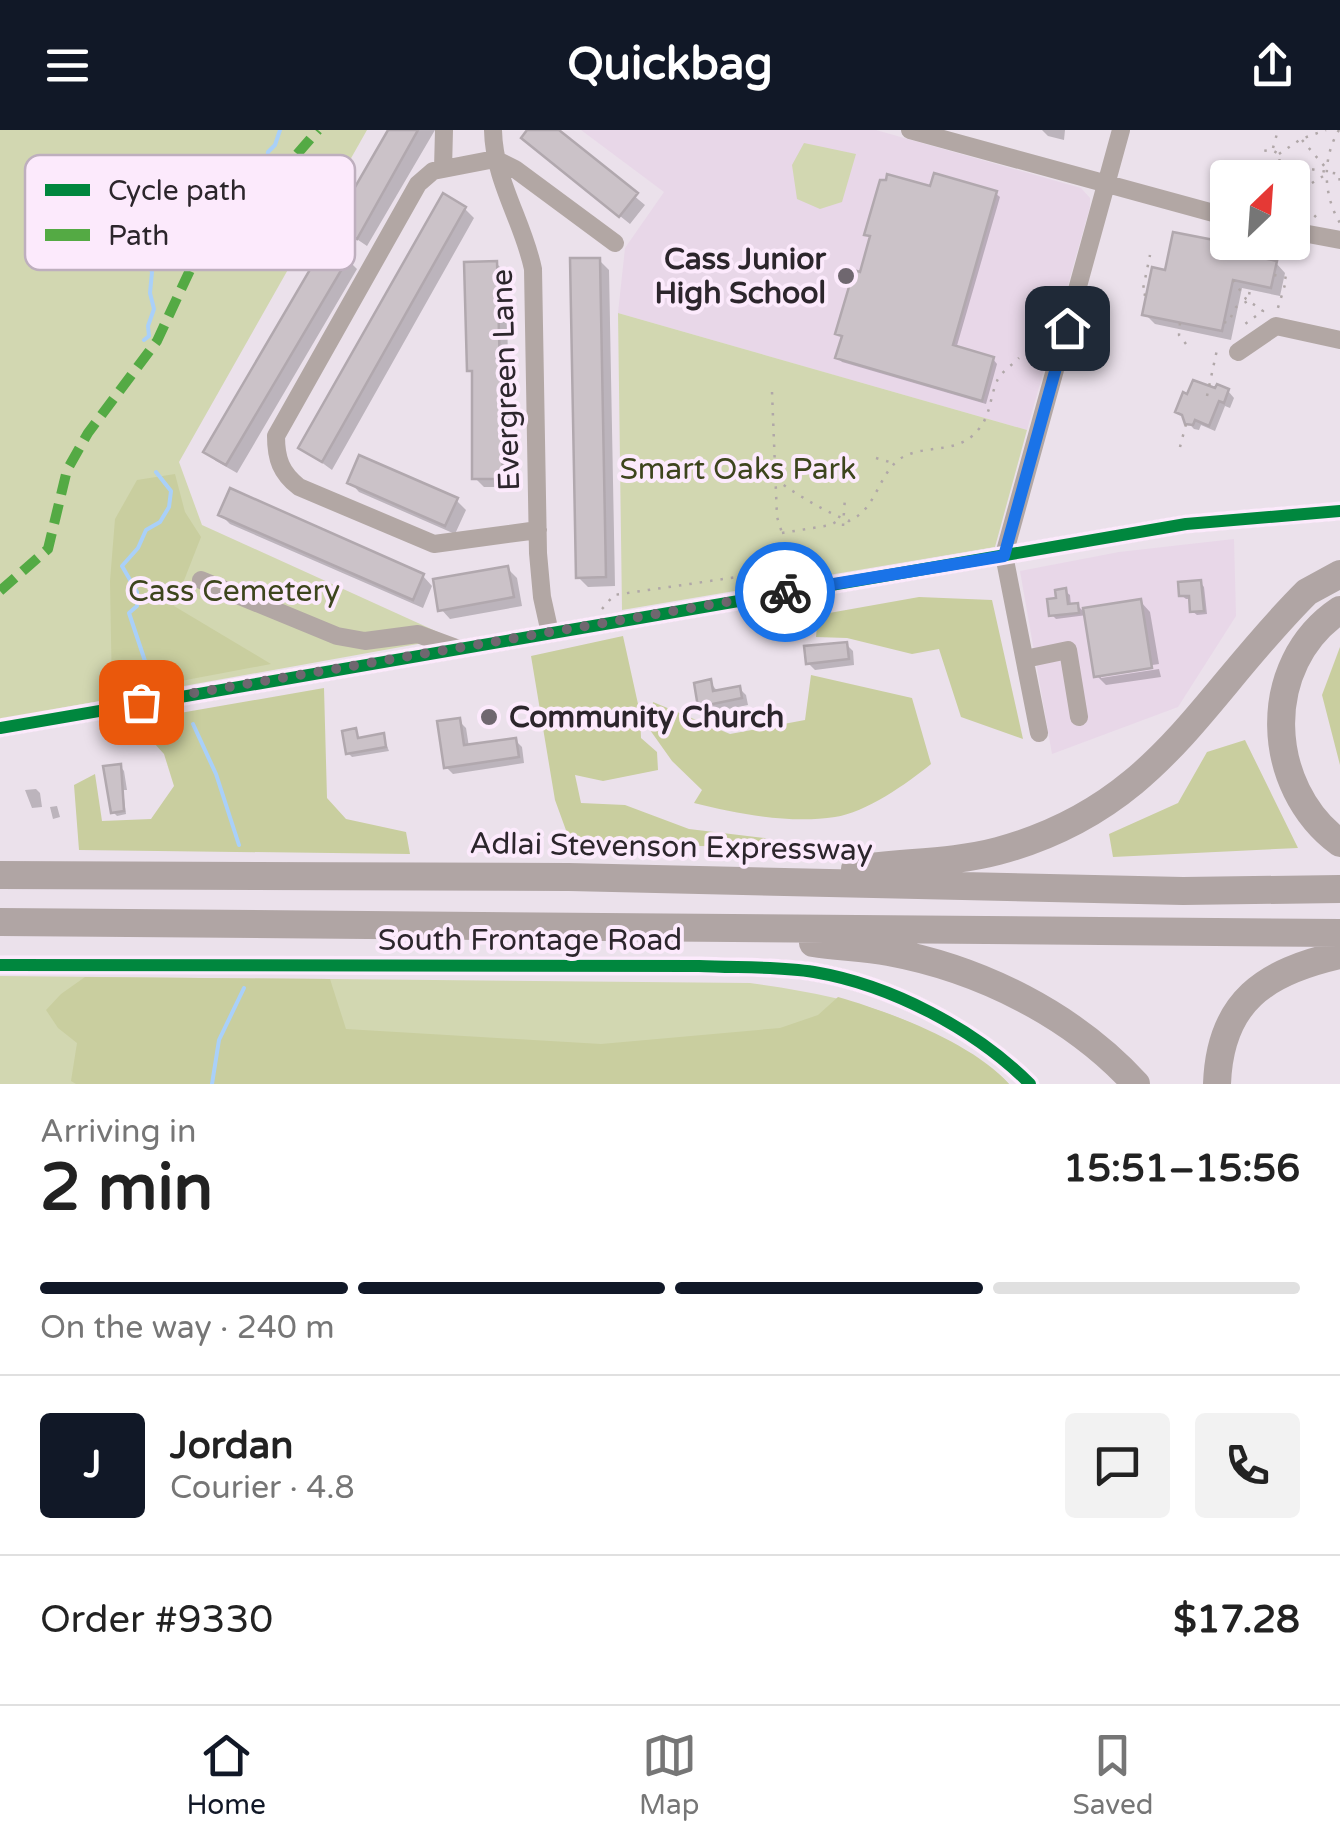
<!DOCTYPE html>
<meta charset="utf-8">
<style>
:root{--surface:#fff;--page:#f2f2f2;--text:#222;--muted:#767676;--line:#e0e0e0;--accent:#111827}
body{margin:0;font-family:"Varela Round",sans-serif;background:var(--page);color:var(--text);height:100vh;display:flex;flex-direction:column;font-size:38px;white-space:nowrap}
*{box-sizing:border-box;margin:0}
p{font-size:32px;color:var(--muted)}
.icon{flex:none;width:55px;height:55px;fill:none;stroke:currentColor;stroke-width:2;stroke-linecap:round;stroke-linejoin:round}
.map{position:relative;height:954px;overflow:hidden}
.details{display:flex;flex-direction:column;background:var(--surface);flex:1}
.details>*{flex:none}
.needle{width:65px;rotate:25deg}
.buttons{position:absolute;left:1210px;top:30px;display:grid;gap:20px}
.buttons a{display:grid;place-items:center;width:100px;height:100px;border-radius:10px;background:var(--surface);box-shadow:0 2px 8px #0004;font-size:50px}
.pin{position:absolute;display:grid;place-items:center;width:85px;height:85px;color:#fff;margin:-42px;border-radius:20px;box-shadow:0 5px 15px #0006}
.courier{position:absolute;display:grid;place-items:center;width:100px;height:100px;margin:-50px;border:8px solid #1a73e8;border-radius:50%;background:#fff;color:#222;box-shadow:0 2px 12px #0007}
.head em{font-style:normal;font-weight:700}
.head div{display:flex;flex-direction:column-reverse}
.head{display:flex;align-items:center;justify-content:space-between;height:170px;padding:0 40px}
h1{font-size:65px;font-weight:700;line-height:75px}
.bar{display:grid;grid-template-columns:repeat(4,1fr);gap:15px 10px;align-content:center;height:120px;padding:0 40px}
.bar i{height:12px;border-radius:8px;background:var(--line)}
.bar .selected{background:var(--accent)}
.bar p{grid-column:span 4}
.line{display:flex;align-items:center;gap:25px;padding:0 40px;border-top:2px solid var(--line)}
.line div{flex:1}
.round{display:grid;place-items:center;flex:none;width:105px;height:105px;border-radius:10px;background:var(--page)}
header{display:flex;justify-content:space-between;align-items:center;height:130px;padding:0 40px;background:var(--accent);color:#fff;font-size:45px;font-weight:700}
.menu{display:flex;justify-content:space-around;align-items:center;height:140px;border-top:2px solid var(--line);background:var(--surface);font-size:28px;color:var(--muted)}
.menu a{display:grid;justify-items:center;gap:5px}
.menu .selected{color:var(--accent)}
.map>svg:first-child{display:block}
.built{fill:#e8d7e8}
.green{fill:#d2d7b1}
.forest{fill:#c9ce9f}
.shadow{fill:#0003}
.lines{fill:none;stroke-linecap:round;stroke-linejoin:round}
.stream{stroke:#a9d0f9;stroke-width:4}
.building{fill:#cbc2c8;stroke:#b1a8ae;stroke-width:2.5}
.path{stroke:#b0a7a8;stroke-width:2.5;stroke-dasharray:2.5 8;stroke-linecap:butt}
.minor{stroke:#b2a7a4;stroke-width:18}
.highway{stroke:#b0a5a4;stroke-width:28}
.quiet{stroke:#54aa44;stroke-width:10;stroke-dasharray:20 10;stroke-linecap:butt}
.cycleway-casing{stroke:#fceafc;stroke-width:19}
.cycleway{stroke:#00873e;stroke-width:12}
.done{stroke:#6f676f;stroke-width:10;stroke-dasharray:0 18}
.route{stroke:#1a73e8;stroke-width:12}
.poi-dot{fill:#6f676f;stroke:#fceafc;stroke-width:4}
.labels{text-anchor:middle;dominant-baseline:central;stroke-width:8;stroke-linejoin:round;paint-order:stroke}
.poi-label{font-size:30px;font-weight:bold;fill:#2c262c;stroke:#fceafc;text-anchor:end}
.street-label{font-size:30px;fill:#2c262c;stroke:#fceafc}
.park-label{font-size:30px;fill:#3d451d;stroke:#fceafc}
.key{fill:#fceafc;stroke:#beafbe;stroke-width:2.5}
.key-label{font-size:28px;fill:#2c262c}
</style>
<header><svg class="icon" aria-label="menu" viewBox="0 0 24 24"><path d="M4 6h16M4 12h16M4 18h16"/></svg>Quickbag<svg class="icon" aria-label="share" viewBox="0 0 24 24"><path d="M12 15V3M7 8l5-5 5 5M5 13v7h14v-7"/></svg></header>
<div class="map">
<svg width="1340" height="954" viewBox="0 0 1340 954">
<rect width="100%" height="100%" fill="#ebe1eb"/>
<path class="built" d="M581 0H876L1081 58 1090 68V77L1027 300 618 183 625 118 664 62Z
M1234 409 1236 486 1178 577 1052 624 1020 441 1119 422Z"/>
<path class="green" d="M0 0H367L179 332 202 395 451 508 0 589Z
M804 13 856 24 842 72 820 79 797 69 792 35Z
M618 183 1027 300 995 417 622 480Z
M0 846 750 853C835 865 898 878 972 926 985 935 999 942 1009 954H0Z"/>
<path class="forest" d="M175 344 185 382 201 407 174 476 271 534 112 564 110 451 115 389 137 350Z
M919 467 992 470 1023 609 961 587 939 519 912 524 847 508 816 507 818 485Z
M623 506 640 583 641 608 657 622 658 640 603 651 575 645 581 673 625 675 689 699 765 708 771 717 571 714 555 670 531 526Z
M1340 517V635L1322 565Z
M811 545 912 568 931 634C908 653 865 683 835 687 790 694 738 684 694 673L702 660 672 631 650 600 653 572 730 604 805 590Z
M324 558 327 668 346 689 406 702 410 724 79 720 74 655 95 644 102 691 151 689 174 656 164 624 134 591Z
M1245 610 1298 718 1113 727 1109 704 1178 673 1207 622Z
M85 847 330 849 346 899 601 914 780 898 818 885 838 867C890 882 973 913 1009 954H76L71 951 77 913 58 898 46 880 61 864Z"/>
<path class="shadow" d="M390 0H435L367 116 336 95Z
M531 0H555L645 75 630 94 534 17Z
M1042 0H1065L1064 10 1048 6Z
M932 60 995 63 1000 67 956 219 993 229 997 234 986 274 842 232 838 228 843 208 838 203 862 145 872 109 867 104Z
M465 79 474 88 332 340 302 318Z
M1218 114 1239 121 1245 127 1276 133 1285 143 1280 166 1242 158 1231 210 1155 194 1145 184 1167 143Z
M347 129 357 139 237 343 216 331 206 322Z
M599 130 609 140 615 456 588 457 578 447Z
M496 133 506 143 511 357H484L475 348V245L470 240Z
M1228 261 1234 268 1230 278 1225 276 1215 301 1201 295 1199 300 1194 299 1178 282 1217 262Z
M350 352 456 370 466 380 455 404 359 362Z
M220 384 423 446 432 456 423 478 230 394Z
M507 438 517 448 522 476 450 489 441 479Z
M1200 452 1204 457 1207 484 1197 485 1192 481V469H1186L1181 465Z
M1065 461 1070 465 1071 476 1077 475 1083 481 1141 472 1150 482 1159 534 1101 543V548L1159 539 1161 547 1106 555 1097 546 1087 485 1056 489 1052 485Z
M846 514 853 521 854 535 815 540 808 533Z
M710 552 718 562 739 558 746 565 748 575 708 583 701 576Z
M459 591 466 598 469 617 515 610 522 617 524 633 453 644 446 637Z
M355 601 361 610 383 606 389 621 352 627 348 623Z
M120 636 124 641 127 660H123L126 684 117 686 113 682Z
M36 659 40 663 42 677 32 678 25 660Z
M57 676 60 687 53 689 50 677Z"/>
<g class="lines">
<path class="stream" d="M144 210 149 206 148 196 154 179 150 163 152 142 143 122 147 104 189 61 213 57 225 47 248 44 253 36 267 32 268 22 275 15 280 0
M156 342 171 361 169 377 160 392 146 400 138 418 122 436 137 462V476L129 483 147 537 152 543 164 541 168 546
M193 594 216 644 239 715
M212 954 219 910 244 858"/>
</g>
<path class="building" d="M388 0H418L357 109 333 95Z
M527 0H559L638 63 619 87 521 8Z
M934 43 997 61 953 215 994 227 982 271 835 228 842 206 835 204 854 140 860 142 870 106 864 105 880 50H886L887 44 930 56Z
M443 63 466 77 322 332 298 318Z
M1173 102 1219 111 1218 114 1240 119 1239 123 1277 131 1271 158 1233 150 1222 201 1142 185 1152 137 1165 140Z
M325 114 349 127 226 335 203 322Z
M570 128H600L606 447 576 448Z
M497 131 503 349H472V241H467L464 132Z
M1193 250 1215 258 1217 254 1229 259 1224 273 1219 271 1209 296 1195 290 1193 295 1185 294 1182 285 1175 282 1183 262 1187 264Z
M359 325 458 368 445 396 347 353Z
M230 358 424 444 413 470 218 385Z
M508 436 514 467 438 481 433 449Z
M1201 450 1204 481 1190 482 1189 466H1179L1178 452Z
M1066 458 1068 474 1078 473 1079 483 1049 486 1047 469 1056 468 1055 460Z
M1141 469 1152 538 1094 547 1083 478Z
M847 512 849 529 806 534 804 516Z
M711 549 713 561 740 556 742 568 698 577 694 553Z
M460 588 464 615 516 608 519 627 444 638 437 591Z
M356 598 358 608 384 603 386 617 346 624 342 601Z
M121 634 124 681 111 683 103 636Z"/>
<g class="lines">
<path class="path" d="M1339 0C1322 28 1323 65 1340 93
M1302 10 1326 38
M1273 18 1278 0
M1279 24 1301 9 1326 0
M1281 34 1339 44 1340 54
M1258 39 1269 45 1280 37 1279 24 1272 20 1263 21
M1292 63 1319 90
M1294 64 1325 45
M1274 145 1287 148 1277 181
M1233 150 1246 169 1263 181 1245 194
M1146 165 1142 164 1150 125
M1224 192 1228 193 1236 177 1248 171 1251 154
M1180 193 1179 205 1189 218
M772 262 777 387 783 406
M1207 266 1218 215
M1180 317 1186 294
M876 328 893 333
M775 349C799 366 822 380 849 391 876 379 877 349 897 331 918 314 950 324 971 307 992 289 988 272 997 251 1000 243 1012 235 1019 228
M843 396 845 368
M782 403 831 395 840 389
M602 479 614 465 792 439"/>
<path class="minor" d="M493 0C494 51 523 91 533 139L538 423 542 467 550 503
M910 0 1228 87
M443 39 444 0
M1292 101 1340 110
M1238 222 1276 196 1340 210
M538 400 434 414 299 357C281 343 276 329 276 306L418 54 433 41 495 29 515 39 615 113
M201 450 337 506 365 511 418 504 456 518
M1025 529 1068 520 1079 587
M0 598 1186 394 1340 381
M1039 603 1004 425 1121 0
M0 835 699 836C736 838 777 836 814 842 891 855 975 899 1030 954"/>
<path class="highway" d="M1340 480C1259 534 1264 657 1340 713
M855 739C902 732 953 733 998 721 1158 678 1200 568 1307 462L1340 444
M0 745 569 747 1183 761 1340 759
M0 792 1340 803
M813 813C838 817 864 817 889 822 981 839 1073 885 1136 954
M1217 954C1220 871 1265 842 1340 825"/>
<path class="quiet" d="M0 461 48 419 67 340 88 303 157 211 191 138 241 73 280 44 318 0"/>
<g class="cycleway-casing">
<path id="cycleway" d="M0 598 1186 394 1340 381
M0 835 699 836C736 838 777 836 814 842 891 855 975 899 1030 954"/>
</g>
<use href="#cycleway" class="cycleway"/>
</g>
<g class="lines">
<path class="done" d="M141 572 785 462"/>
<path class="route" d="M785 462 1004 426 1067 198"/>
</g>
<g class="poi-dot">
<circle cx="846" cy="146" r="10"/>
<circle cx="489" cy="587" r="10"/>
</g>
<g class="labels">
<g class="poi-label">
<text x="826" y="129">Cass Junior<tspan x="826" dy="34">High School</tspan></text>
<text x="509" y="587" text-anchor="start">Community Church</text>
</g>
<g class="street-label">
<text transform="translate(506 250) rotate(-92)">Evergreen Lane</text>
<text transform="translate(671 717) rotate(1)">Adlai Stevenson Expressway</text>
<text x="530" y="810">South Frontage Road</text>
</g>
<g class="park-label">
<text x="738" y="339">Smart Oaks Park</text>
<text x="234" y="461">Cass Cemetery</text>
</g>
</g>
<rect x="25" y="25" width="330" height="115" rx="15" class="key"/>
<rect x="45" y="54" width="45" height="12" fill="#00873e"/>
<rect x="45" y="99" width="45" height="12" fill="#54aa44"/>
<g class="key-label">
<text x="108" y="70">Cycle path</text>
<text x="108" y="115">Path</text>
</g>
</svg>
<div class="buttons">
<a><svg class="needle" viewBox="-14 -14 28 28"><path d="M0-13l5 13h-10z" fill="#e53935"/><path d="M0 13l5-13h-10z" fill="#767676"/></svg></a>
</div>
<div class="pin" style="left:141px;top:572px;background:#ea580c"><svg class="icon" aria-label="bag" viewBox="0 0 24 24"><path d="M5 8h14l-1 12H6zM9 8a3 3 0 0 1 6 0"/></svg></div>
<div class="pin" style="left:1067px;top:198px;background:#1f2937"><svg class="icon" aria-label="home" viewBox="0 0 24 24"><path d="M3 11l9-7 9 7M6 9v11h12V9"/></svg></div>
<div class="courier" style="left:785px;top:462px"><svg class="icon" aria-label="bike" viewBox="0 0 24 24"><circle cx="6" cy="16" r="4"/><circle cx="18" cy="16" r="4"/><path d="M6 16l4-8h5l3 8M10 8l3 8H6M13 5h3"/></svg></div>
</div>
<section class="details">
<div class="head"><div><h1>2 min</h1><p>Arriving in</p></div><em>15:51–15:56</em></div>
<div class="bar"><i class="selected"></i><i class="selected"></i><i class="selected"></i><i></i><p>On the way · 240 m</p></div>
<div class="line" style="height:180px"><b class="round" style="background:var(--accent);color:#fff">J</b><div><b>Jordan</b><p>Courier · 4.8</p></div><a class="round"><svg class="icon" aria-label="chat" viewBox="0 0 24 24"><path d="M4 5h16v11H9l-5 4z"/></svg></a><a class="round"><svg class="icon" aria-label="phone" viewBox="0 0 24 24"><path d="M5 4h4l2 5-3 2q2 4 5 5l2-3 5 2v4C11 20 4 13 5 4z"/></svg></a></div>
<div class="line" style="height:130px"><div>Order #9330</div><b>$17.28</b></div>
</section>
<nav class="menu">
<a class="selected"><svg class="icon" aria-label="home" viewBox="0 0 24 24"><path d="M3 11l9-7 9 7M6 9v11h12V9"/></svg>Home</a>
<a><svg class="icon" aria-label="map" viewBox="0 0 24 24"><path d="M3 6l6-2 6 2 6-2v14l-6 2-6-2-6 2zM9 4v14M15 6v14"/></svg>Map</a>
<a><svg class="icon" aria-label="saved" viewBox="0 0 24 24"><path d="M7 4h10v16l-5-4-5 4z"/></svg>Saved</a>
</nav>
